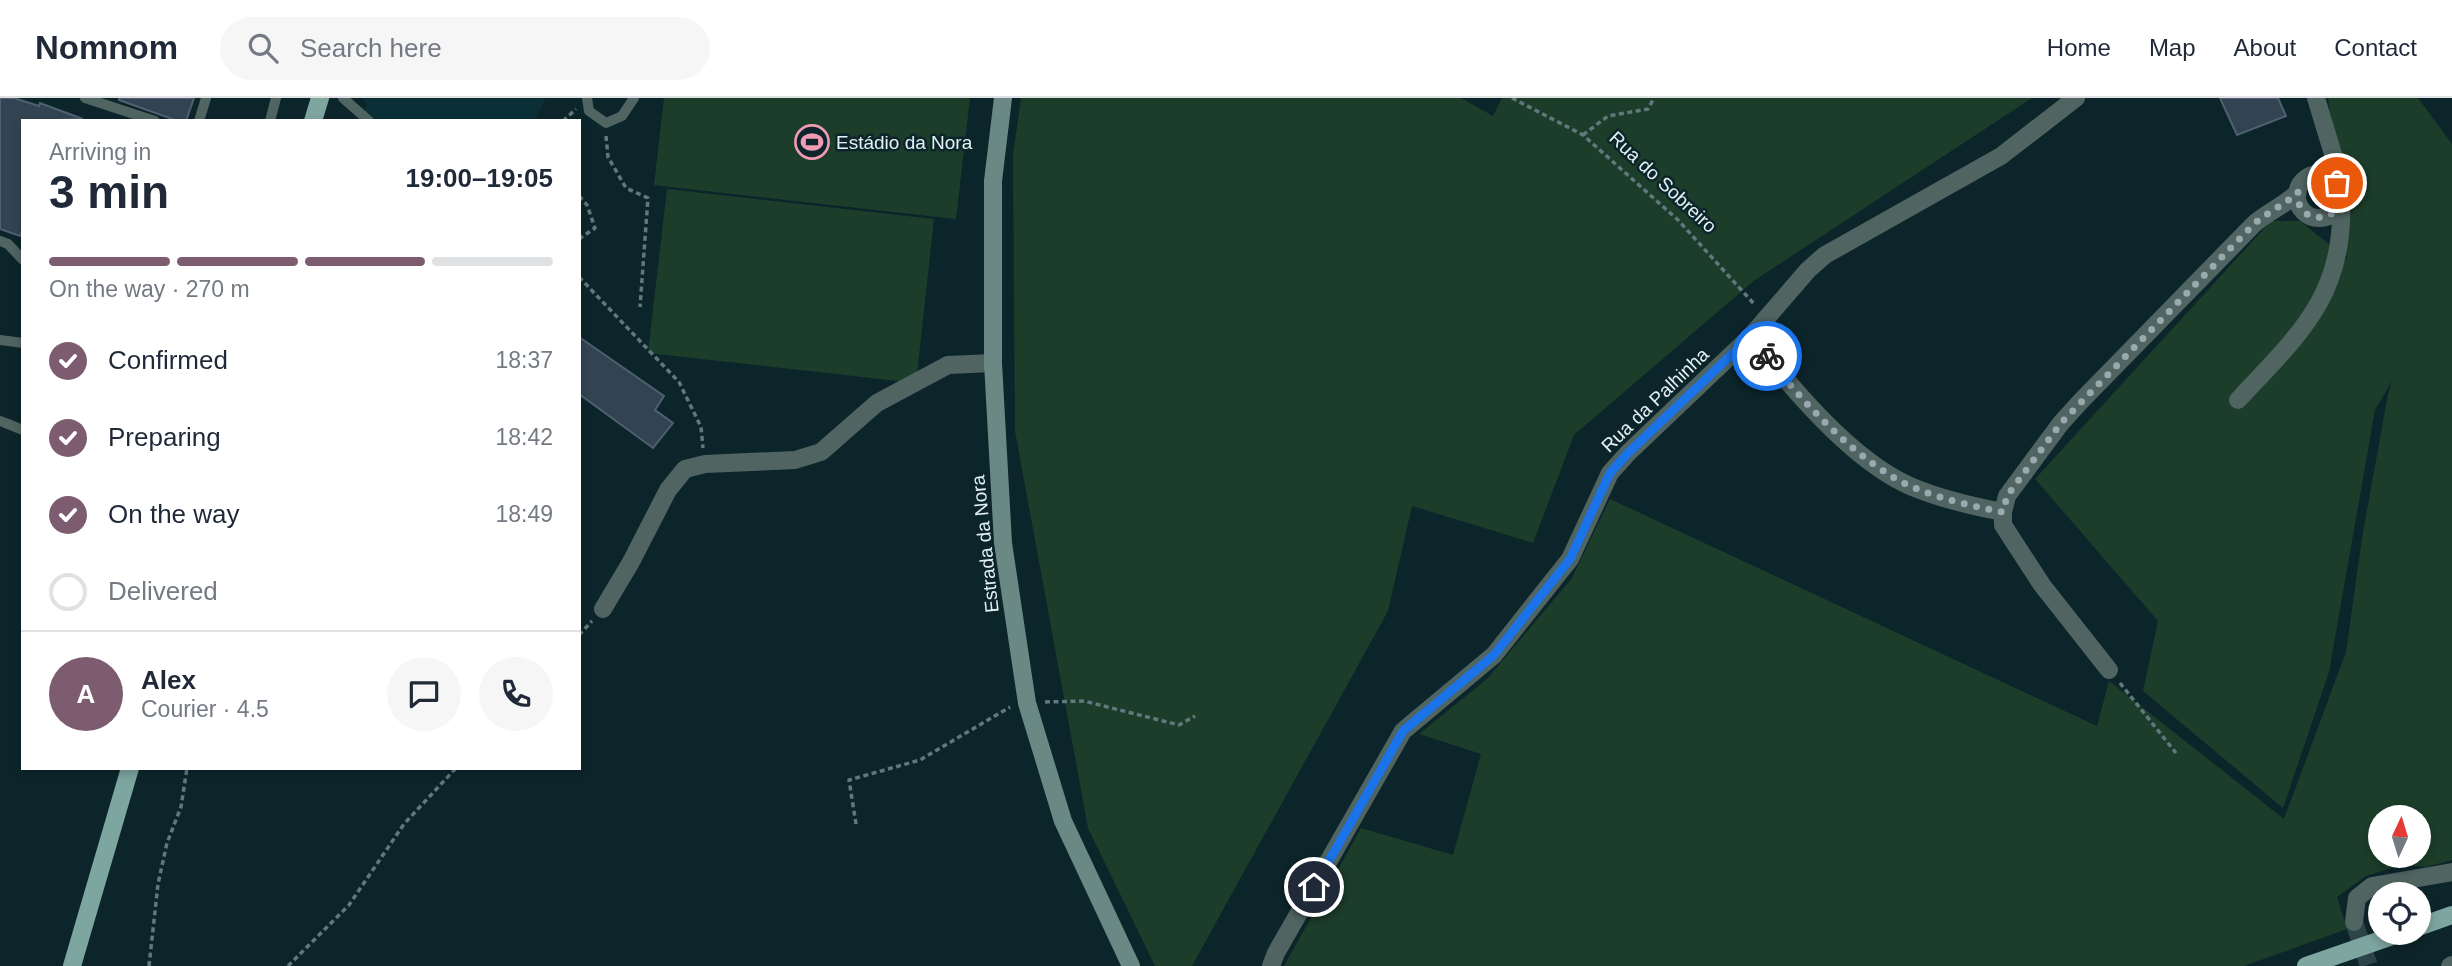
<!DOCTYPE html>
<meta charset="utf-8">
<style>
:root{--surface:#fff;--page:#f6f6f7;--text:#1f2937;--muted:#747a83;--line:#e0e1e3;--accent:#7d5c6f}
body{margin:0;font-family:Arial,sans-serif;background:var(--page);color:var(--text);height:100vh;display:flex;flex-direction:column;font-size:26px;white-space:nowrap}
*{box-sizing:border-box;margin:0}
p{font-size:23px;color:var(--muted)}
.icon{flex:none;width:38px;height:38px;fill:none;stroke:currentColor;stroke-width:2;stroke-linecap:round;stroke-linejoin:round}
.map{position:relative;flex:1;overflow:hidden}
.panel{position:absolute;left:21px;top:21px;width:560px;height:651px;display:flex;flex-direction:column;background:var(--surface);border-radius:0px;box-shadow:0 4px 10px #0003}
.panel>*{flex:none}
.needle{width:46px;rotate:4deg}
.buttons{position:absolute;left:2368px;top:707px;display:grid;gap:14px}
.buttons a{display:grid;place-items:center;width:63px;height:63px;border-radius:50%;background:var(--surface);box-shadow:0 4px 10px #0003;font-size:35px}
.pin{position:absolute;display:grid;place-items:center;width:60px;height:60px;color:#fff;margin:-30px;border:4px solid #fff;border-radius:50%;box-shadow:0 2px 7px #0007}
.courier{position:absolute;display:grid;place-items:center;width:70px;height:70px;margin:-35px;border:5px solid #1a73e8;border-radius:50%;background:#fff;color:#222;box-shadow:0 2px 9px #0007}
.overview em{font-style:normal;font-weight:700}
.overview div{display:flex;flex-direction:column-reverse}
.overview{display:flex;align-items:center;justify-content:space-between;height:119px;padding:0 28px}
h1{font-size:46px;font-weight:700;line-height:52px}
.bar{display:grid;grid-template-columns:repeat(4,1fr);gap:10px 7px;align-content:center;height:84px;padding:0 28px}
.bar i{height:9px;border-radius:5px;background:var(--line)}
.bar .selected{background:var(--accent)}
.bar p{grid-column:span 4}
.line{display:flex;align-items:center;gap:18px;padding:0 28px;border-top:2px solid var(--line)}
.line div{flex:1}
.round{display:grid;place-items:center;flex:none;width:74px;height:74px;border-radius:37px;background:var(--page)}
ol{padding:0 28px;list-style:none}
li{display:flex;align-items:center;gap:21px;height:77px}
li p{margin-inline-start:auto}
li .icon{padding:7px;border-radius:50%;background:var(--accent);color:#fff;stroke-width:4}
li:last-child{color:var(--muted)}
li i{width:38px;height:38px;border:4px solid var(--line);border-radius:50%}
header{display:flex;align-items:center;gap:42px;box-sizing:border-box;height:98px;padding:0 35px;background:var(--surface);border-bottom:2px solid var(--line)}
header strong{font-size:33px}
nav{display:flex;gap:38px;margin-inline-start:auto;font-size:24px}
.search{width:490px;height:63px;background:var(--page);display:flex;align-items:center;gap:18px;box-sizing:border-box;padding:0 24px;border-radius:38px;color:var(--muted);font-size:26px}
.map>svg:first-child{display:block}
.built{fill:#0a2f37}
.green{fill:#1c3d2a;fill-rule:evenodd}
.building{fill:#324352;stroke:#4f6170;stroke-width:2}
.lines{fill:none;stroke-linecap:round;stroke-linejoin:round}
.street-tunnel{stroke:#2c4449;stroke-width:18;stroke-dasharray:18 9;stroke-linecap:butt}
.path{stroke:#63787d;stroke-width:3.5;stroke-dasharray:5 3.5;stroke-linecap:butt}
.lane{stroke:#506461;stroke-width:10}
.street{stroke:#506461;stroke-width:18}
.secondary{stroke:#6a8985;stroke-width:18}
.primary{stroke:#7ea6a1;stroke-width:18}
.done{stroke:#98aaae;stroke-width:7;stroke-dasharray:0 12.6}
.route{stroke:#1a73e8;stroke-width:9}
.labels{text-anchor:middle;dominant-baseline:central;stroke-width:5;stroke-linejoin:round;paint-order:stroke}
.poi-label{font-size:19px;fill:#e3f1f5;stroke:#0c252b;text-anchor:start}
.street-label{font-size:19px;fill:#e3f1f5;stroke:#0c252b}
</style>
<header>
<strong>Nomnom</strong>
<div class="search"><svg class="icon" aria-label="search" viewBox="0 0 24 24"><circle cx="10" cy="10" r="6"/><path d="M15 15l6 6"/></svg>Search here</div>
<nav><a>Home</a><a>Map</a><a>About</a><a>Contact</a></nav>
</header>
<div class="map">
<svg width="2452" height="868" viewBox="0 0 2452 868">
<rect width="100%" height="100%" fill="#0c252b"/>
<path class="built" d="M362 0H546L535 23H361L367 7Z"/>
<path class="green" d="M664 0H970L956 121 654 87Z
M1021 0H1461L1493 18 1502 0H2032L1755 182 1574 337 1533 445 1412 408 1388 513 1192 868H1155L1088 730 1015 333 1013 57Z
M2328 0H2418L2452 46V762L2426 769 2401 767 2366 778 2337 799 2347 831 2244 868H1284L1361 730 1453 757 1481 656 1419 636 1487 581 1572 480 1610 401 2097 628 2109 583 2284 721 2346 554 2362 440 2388 296 2392 283 2375 312 2329 574 2283 710 2143 593 2158 523 2035 381 2271 123H2300L2347 161ZM2380 719H2418V758H2380Z
M667 91 934 121 916 285 648 255Z"/>
<path class="building" d="M0 0H14L39 8 40 5 83 21 23 23V130L20 138 0 131Z
M119 0H194L186 23H178L119 2Z
M2220 0H2278L2286 18 2237 37Z
M579 239 664 298 655 312 673 325 653 350 579 296Z"/>
<g class="lines">
<path class="street-tunnel" d="M2354 824 2369 868"/>
<path class="path" d="M1512 0 1583 37 1678 122 1755 207
M563 23 576 11
M1583 37 1608 18 1648 11 1654 0
M606 38 608 59 626 90 648 100 640 209
M579 98 587 107 595 130 579 141
M579 179 679 284 701 329 703 350
M579 537 592 523
M2120 585 2176 655
M1045 604 1084 603 1179 627 1195 618
M856 726 849 682 920 662 1010 609
M149 868 158 786 167 745 181 709 187 670
M288 868 349 807 404 726 456 670"/>
<path class="lane" d="M85 0 155 23
M343 0 369 23
M587 0 589 13 606 25 622 18 634 0
M199 23 206 0
M270 23 276 0
M0 143 8 146 23 162
M0 242 23 245
M0 323 23 332"/>
<path class="street" d="M2316 0 2336 66 2340 91
M2297 98a22 22 0 1 1 44 0a22 22 0 1 1-44 0Z
M1751 238C1790 289 1851 362 1910 388 1940 401 1971 408 2003 414
M2238 302C2297 238 2345 199 2341 103
M603 511 631 464 668 392 685 371 705 366 795 362 821 354 877 305 948 267 993 265
M2109 572 2042 487 2003 427V414L2007 398 2061 325 2081 303 2253 127C2267 114 2286 107 2298 94
M2354 824 2357 800 2372 788 2452 774
M1271 868 1276 855 1403 633 1494 557 1570 461 1610 375 1628 355 1751 238 1808 172 1825 157 2001 58 2076 0
M2450 868 2452 867"/>
<path class="secondary" d="M1003 0 993 83V265L1003 445 1027 605 1063 723 1131 868"/>
<path class="primary" d="M313 23 320 0
M2418 829 2452 817
M72 868 130 670
M2306 868 2401 835"/>
</g>
<g class="lines">
<path class="done" d="M1767 258C1800 302 1859 365 1910 388 1940 401 1971 408 2003 414L2007 398 2061 325 2253 127C2267 114 2285 107 2298 94 2294 134 2357 123 2337 85"/>
<path class="route" d="M1314 789 1403 633 1494 557 1570 461 1610 375 1628 355 1751 238 1767 258"/>
</g>
<defs>
<g id="stadium-ring" transform="scale(1.75)"><circle r="9.5" fill="#0c252b" stroke="#f19ab4" stroke-width="1.5"/><path d="M0-5a6.5 5 0 1 0 0 10a6.5 5 0 1 0 0-10ZM-3.5-1.8h7v3.6h-7Z" fill="#f19ab4"/></g>
</defs>
<g fill-rule="evenodd">
<use href="#stadium-ring" x="812" y="44"/>
</g>
<g class="labels">
<g class="poi-label">
<text x="836" y="44">Estádio da Nora</text>
</g>
<g class="street-label">
<text transform="translate(1663 84) rotate(43)">Rua do Sobreiro</text>
<text transform="translate(1655 302) rotate(-44)">Rua da Palhinha</text>
<text transform="translate(985 446) rotate(-96)">Estrada da Nora</text>
</g>
</g>
</svg>
<div class="buttons">
<a><svg class="needle" viewBox="-14 -14 28 28"><path d="M0-13l5 13h-10z" fill="#e53935"/><path d="M0 13l5-13h-10z" fill="#747a83"/></svg></a>
<a><svg class="icon" aria-label="locate" viewBox="0 0 24 24"><circle cx="12" cy="12" r="6"/><path d="M12 2v4M12 18v4M2 12h4M18 12h4"/></svg></a>
</div>
<div class="pin" style="left:2337px;top:85px;background:#ea580c"><svg class="icon" aria-label="bag" viewBox="0 0 24 24"><path d="M5 8h14l-1 12H6zM9 8a3 3 0 0 1 6 0"/></svg></div>
<div class="pin" style="left:1314px;top:789px;background:#1f2937"><svg class="icon" aria-label="home" viewBox="0 0 24 24"><path d="M3 11l9-7 9 7M6 9v11h12V9"/></svg></div>
<div class="courier" style="left:1767px;top:258px"><svg class="icon" aria-label="bike" viewBox="0 0 24 24"><circle cx="6" cy="16" r="4"/><circle cx="18" cy="16" r="4"/><path d="M6 16l4-8h5l3 8M10 8l3 8H6M13 5h3"/></svg></div>
<section class="panel">
<div class="overview"><div><h1>3 min</h1><p>Arriving in</p></div><em>19:00–19:05</em></div>
<div class="bar"><i class="selected"></i><i class="selected"></i><i class="selected"></i><i></i><p>On the way · 270 m</p></div>
<ol>
<li><svg class="icon" aria-label="check" viewBox="0 0 24 24"><path d="M5 12l5 5 9-10"/></svg>Confirmed<p>18:37</p></li>
<li><svg class="icon" aria-label="check" viewBox="0 0 24 24"><path d="M5 12l5 5 9-10"/></svg>Preparing<p>18:42</p></li>
<li><svg class="icon" aria-label="check" viewBox="0 0 24 24"><path d="M5 12l5 5 9-10"/></svg>On the way<p>18:49</p></li>
<li><i></i>Delivered</li>
</ol>
<div class="line" style="height:126px"><b class="round" style="background:var(--accent);color:#fff">A</b><div><b>Alex</b><p>Courier · 4.5</p></div><a class="round"><svg class="icon" aria-label="chat" viewBox="0 0 24 24"><path d="M4 5h16v11H9l-5 4z"/></svg></a><a class="round"><svg class="icon" aria-label="phone" viewBox="0 0 24 24"><path d="M5 4h4l2 5-3 2q2 4 5 5l2-3 5 2v4C11 20 4 13 5 4z"/></svg></a></div>
</section>
</div>
